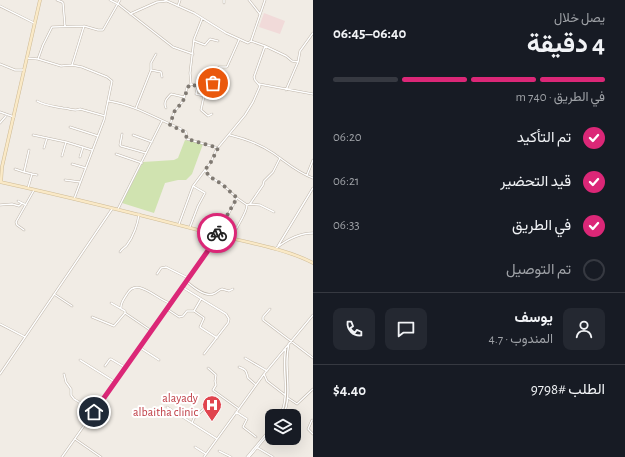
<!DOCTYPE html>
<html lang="ar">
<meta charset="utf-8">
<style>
:root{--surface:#171b24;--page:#242831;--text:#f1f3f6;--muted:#9ea1a6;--line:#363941;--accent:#db2777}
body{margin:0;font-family:"Alegreya Sans",Vazirmatn,sans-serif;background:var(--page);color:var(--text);direction:rtl;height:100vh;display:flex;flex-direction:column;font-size:15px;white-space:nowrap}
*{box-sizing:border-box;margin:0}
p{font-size:13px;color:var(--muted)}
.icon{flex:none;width:22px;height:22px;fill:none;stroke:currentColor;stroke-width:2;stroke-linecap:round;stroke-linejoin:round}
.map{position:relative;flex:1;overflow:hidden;direction:ltr}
.drawer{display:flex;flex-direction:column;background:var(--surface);width:312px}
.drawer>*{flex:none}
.tools{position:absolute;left:265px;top:409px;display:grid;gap:8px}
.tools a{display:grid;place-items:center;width:36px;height:36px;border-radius:8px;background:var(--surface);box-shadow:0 4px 16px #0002;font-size:20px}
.pin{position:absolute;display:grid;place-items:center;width:34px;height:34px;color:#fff;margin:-17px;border:2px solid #fff;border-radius:50%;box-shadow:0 1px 4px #0007}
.courier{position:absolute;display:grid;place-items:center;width:40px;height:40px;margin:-20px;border:3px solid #db2777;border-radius:50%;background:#fff;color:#222;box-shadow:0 1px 5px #0007}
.headline em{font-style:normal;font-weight:700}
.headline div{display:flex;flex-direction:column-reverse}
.headline{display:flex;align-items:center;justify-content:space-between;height:68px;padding:0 20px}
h1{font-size:26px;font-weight:700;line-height:30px}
.bar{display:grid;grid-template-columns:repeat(4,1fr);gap:6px 4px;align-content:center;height:48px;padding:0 20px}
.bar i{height:5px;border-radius:3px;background:var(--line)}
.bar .on{background:var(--accent)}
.bar p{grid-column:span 4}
.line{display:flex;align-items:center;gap:10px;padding:0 20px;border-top:1px solid var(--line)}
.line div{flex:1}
.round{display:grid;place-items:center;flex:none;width:42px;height:42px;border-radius:8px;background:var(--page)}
ol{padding:0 20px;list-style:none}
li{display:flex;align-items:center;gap:12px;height:44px}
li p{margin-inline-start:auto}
li .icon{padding:4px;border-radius:50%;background:var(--accent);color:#fff;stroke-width:4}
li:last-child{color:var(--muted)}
li i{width:22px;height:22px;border:2px solid var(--line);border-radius:50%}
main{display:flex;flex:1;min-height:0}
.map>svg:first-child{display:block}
.medical{fill:#f1dad9}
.green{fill:#d0e3b0}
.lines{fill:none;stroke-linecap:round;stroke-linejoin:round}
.minor-casing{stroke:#bfb6ab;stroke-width:2.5}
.secondary-casing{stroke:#cebb97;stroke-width:3.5}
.minor{stroke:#fff;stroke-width:1.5}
.secondary{stroke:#fae9c6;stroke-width:2.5}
.done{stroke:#807a73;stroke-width:4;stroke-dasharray:0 7.2}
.route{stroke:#db2777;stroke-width:5}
.labels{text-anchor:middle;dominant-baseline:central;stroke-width:4;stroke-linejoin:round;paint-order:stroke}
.health-label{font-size:12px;fill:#be3a42;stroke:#fff;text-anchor:end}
</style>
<main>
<section class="drawer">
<div class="headline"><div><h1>4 دقيقة</h1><p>يصل خلال</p></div><em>06:40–06:45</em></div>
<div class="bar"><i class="on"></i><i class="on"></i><i class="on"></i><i></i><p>في الطريق · 740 m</p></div>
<ol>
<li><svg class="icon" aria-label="check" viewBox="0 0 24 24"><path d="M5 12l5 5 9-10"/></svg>تم التأكيد<p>06:20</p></li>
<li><svg class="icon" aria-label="check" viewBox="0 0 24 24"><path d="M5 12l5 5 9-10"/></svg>قيد التحضير<p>06:21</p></li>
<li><svg class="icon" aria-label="check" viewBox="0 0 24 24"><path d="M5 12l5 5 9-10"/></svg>في الطريق<p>06:33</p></li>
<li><i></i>تم التوصيل</li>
</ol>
<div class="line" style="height:72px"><a class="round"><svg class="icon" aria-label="person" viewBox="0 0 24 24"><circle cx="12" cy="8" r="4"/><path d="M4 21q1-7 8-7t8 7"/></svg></a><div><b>يوسف</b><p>المندوب · 4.7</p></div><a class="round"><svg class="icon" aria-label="chat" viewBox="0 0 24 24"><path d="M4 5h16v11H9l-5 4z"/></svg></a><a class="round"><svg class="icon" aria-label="phone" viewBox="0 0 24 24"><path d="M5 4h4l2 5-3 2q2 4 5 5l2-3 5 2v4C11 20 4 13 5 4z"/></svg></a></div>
<div class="line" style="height:52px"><div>الطلب #9798</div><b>$4.40</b></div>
</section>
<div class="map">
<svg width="313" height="457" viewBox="0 0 313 457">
<rect width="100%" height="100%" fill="#f1ece5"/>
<path class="medical" d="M264 13 285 21 280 34 259 27Z"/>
<path class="green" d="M185 140 203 144 192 174 186 180H178L165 183 154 213 122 203 143 162 174 160 178 158Z"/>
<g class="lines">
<g class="minor-casing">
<path id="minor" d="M57 0 62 2 63 3 65 26
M110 0 118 4 173 47 193 54
M165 0 194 13 226 33 248 43 251 41 265 46 286 56 292 61 298 62 300 51 313 33
M249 0 260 14
M224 3V0
M0 6 34 23
M178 6 180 0
M130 14 157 2 166 1
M194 41 205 45 210 39 218 41
M251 41 265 0
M27 58 38 59 43 45 52 27 84 26 98 30H103L120 0
M38 59 61 66 72 65 82 67 107 77 112 81 104 120 74 199
M0 64 15 70H24
M72 65 84 26
M151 70 161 72 162 77
M191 84 198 86 202 77 214 80 219 67H227L239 40
M259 84 313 94
M198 86 196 94 204 96
M286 90 298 62
M37 101C46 106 54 106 63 108 70 108 74 112 80 109L105 116
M109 101C134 105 155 118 179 128L186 132 187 139 218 148
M136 108 151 70V63L156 54
M166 108C163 102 167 98 171 94L184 97
M0 112 14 117
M212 114 208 116 201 110 204 96 215 97 218 87 213 84 214 80
M0 123 6 116
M170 125 174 112 183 101 187 88 191 84 190 73 194 39 202 19
M70 127 98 136
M122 134 120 145 121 146 146 153
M33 135 66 142 92 150
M133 135 152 142
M230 135C246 139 260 144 273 153 286 162 298 173 313 178
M44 148 47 138
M116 154 142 163
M62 156 66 142
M80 157 83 147
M72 164 86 168
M15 169 24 172
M205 170 209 176 223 185 237 198 247 205C247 214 235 228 232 238
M32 174 37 175
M307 175 313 160
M65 180 80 182
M28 188 32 174 24 172 29 150
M18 201 26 205
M250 204 260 205 274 212
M0 205 12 204 19 206 22 203
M247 205 250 204 263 185 264 181 273 172 280 158
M118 209 162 121
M179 224 193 186 211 162 216 150 245 115 253 102 260 86 255 80 254 77 265 46
M190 227 198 206 205 193 193 186
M24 230 17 225 16 222 34 190
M217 235 237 198
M278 246 313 188
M275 249C285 241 299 233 313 233
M120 252C122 248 125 248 127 245 133 237 138 224 139 214
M157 274 161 268 166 267 188 278
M186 281C192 286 204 297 213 294 217 293 218 290 222 289L229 291 233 289
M182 287 226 314 229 319 228 323 204 354
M54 294 72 306
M111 303 125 311V313L150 330
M121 309C120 303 124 299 127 294 137 276 157 300 170 303
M167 309 179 317 183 316 187 311H194L204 318 200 327 217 338
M270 309 263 317V320L313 358
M194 311 201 299
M92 317 114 326 125 313
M0 324 25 337
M139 347 159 360
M245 358 267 371
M80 360 115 382
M105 366 110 359H111L126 368
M239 367C247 370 246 371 248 378L256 385
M208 368 216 375 215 381 216 385 213 390 214 391 239 409
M0 374 112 209
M64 374 66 382 71 389V395L74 399 94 411
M264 374 267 381 285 395
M288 398 297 404 313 389
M167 407 217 439
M236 412 247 419 243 427 256 437
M280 416C291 394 281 370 286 347
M283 416C291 399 287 380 287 362 287 356 288 349 289 343
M312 420 308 429 313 434
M192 423 194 418 208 405
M75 439 101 457
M195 447 206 454
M258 448 273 457
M219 451 231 457
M62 457 218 236
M204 457 264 374 313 315
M247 457 272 427
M249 457 272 430"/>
</g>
<g class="secondary-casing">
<path id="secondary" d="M0 182C73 198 145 216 217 235 246 242 287 249 313 263
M1 182 2 167 40 0"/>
</g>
<use href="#minor" class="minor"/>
<use href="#secondary" class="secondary"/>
</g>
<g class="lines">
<path class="done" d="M213 83 214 80 202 77 198 86 189 85 183 101 174 112 170 125 185 132 187 139 218 148 211 162 205 170 209 176 223 185 237 198 217 233"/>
<path class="route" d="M94 412 207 252 218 235H216L217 233"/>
</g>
<defs>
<g id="hospital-pin" transform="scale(1)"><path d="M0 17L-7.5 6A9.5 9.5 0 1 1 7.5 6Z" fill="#e0444e" stroke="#fff"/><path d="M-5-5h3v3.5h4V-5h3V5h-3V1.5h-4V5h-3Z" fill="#fff"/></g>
</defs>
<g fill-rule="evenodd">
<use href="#hospital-pin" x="212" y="405"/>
</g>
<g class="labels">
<g class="health-label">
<text x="198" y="398">alayady<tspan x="198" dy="14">albaitha clinic</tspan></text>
</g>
</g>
</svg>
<div class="tools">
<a><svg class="icon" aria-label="layers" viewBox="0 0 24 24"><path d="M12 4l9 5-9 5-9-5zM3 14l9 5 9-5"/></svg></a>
</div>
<div class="pin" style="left:213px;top:83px;background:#ea580c"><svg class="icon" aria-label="bag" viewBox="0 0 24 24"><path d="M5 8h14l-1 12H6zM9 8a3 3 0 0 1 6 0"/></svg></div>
<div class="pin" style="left:94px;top:412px;background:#1f2937"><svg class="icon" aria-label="home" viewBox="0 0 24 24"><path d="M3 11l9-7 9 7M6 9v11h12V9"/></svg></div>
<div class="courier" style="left:217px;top:233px"><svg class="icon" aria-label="bike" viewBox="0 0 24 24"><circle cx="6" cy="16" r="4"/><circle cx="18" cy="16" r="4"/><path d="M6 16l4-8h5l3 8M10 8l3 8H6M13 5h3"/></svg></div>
</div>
</main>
